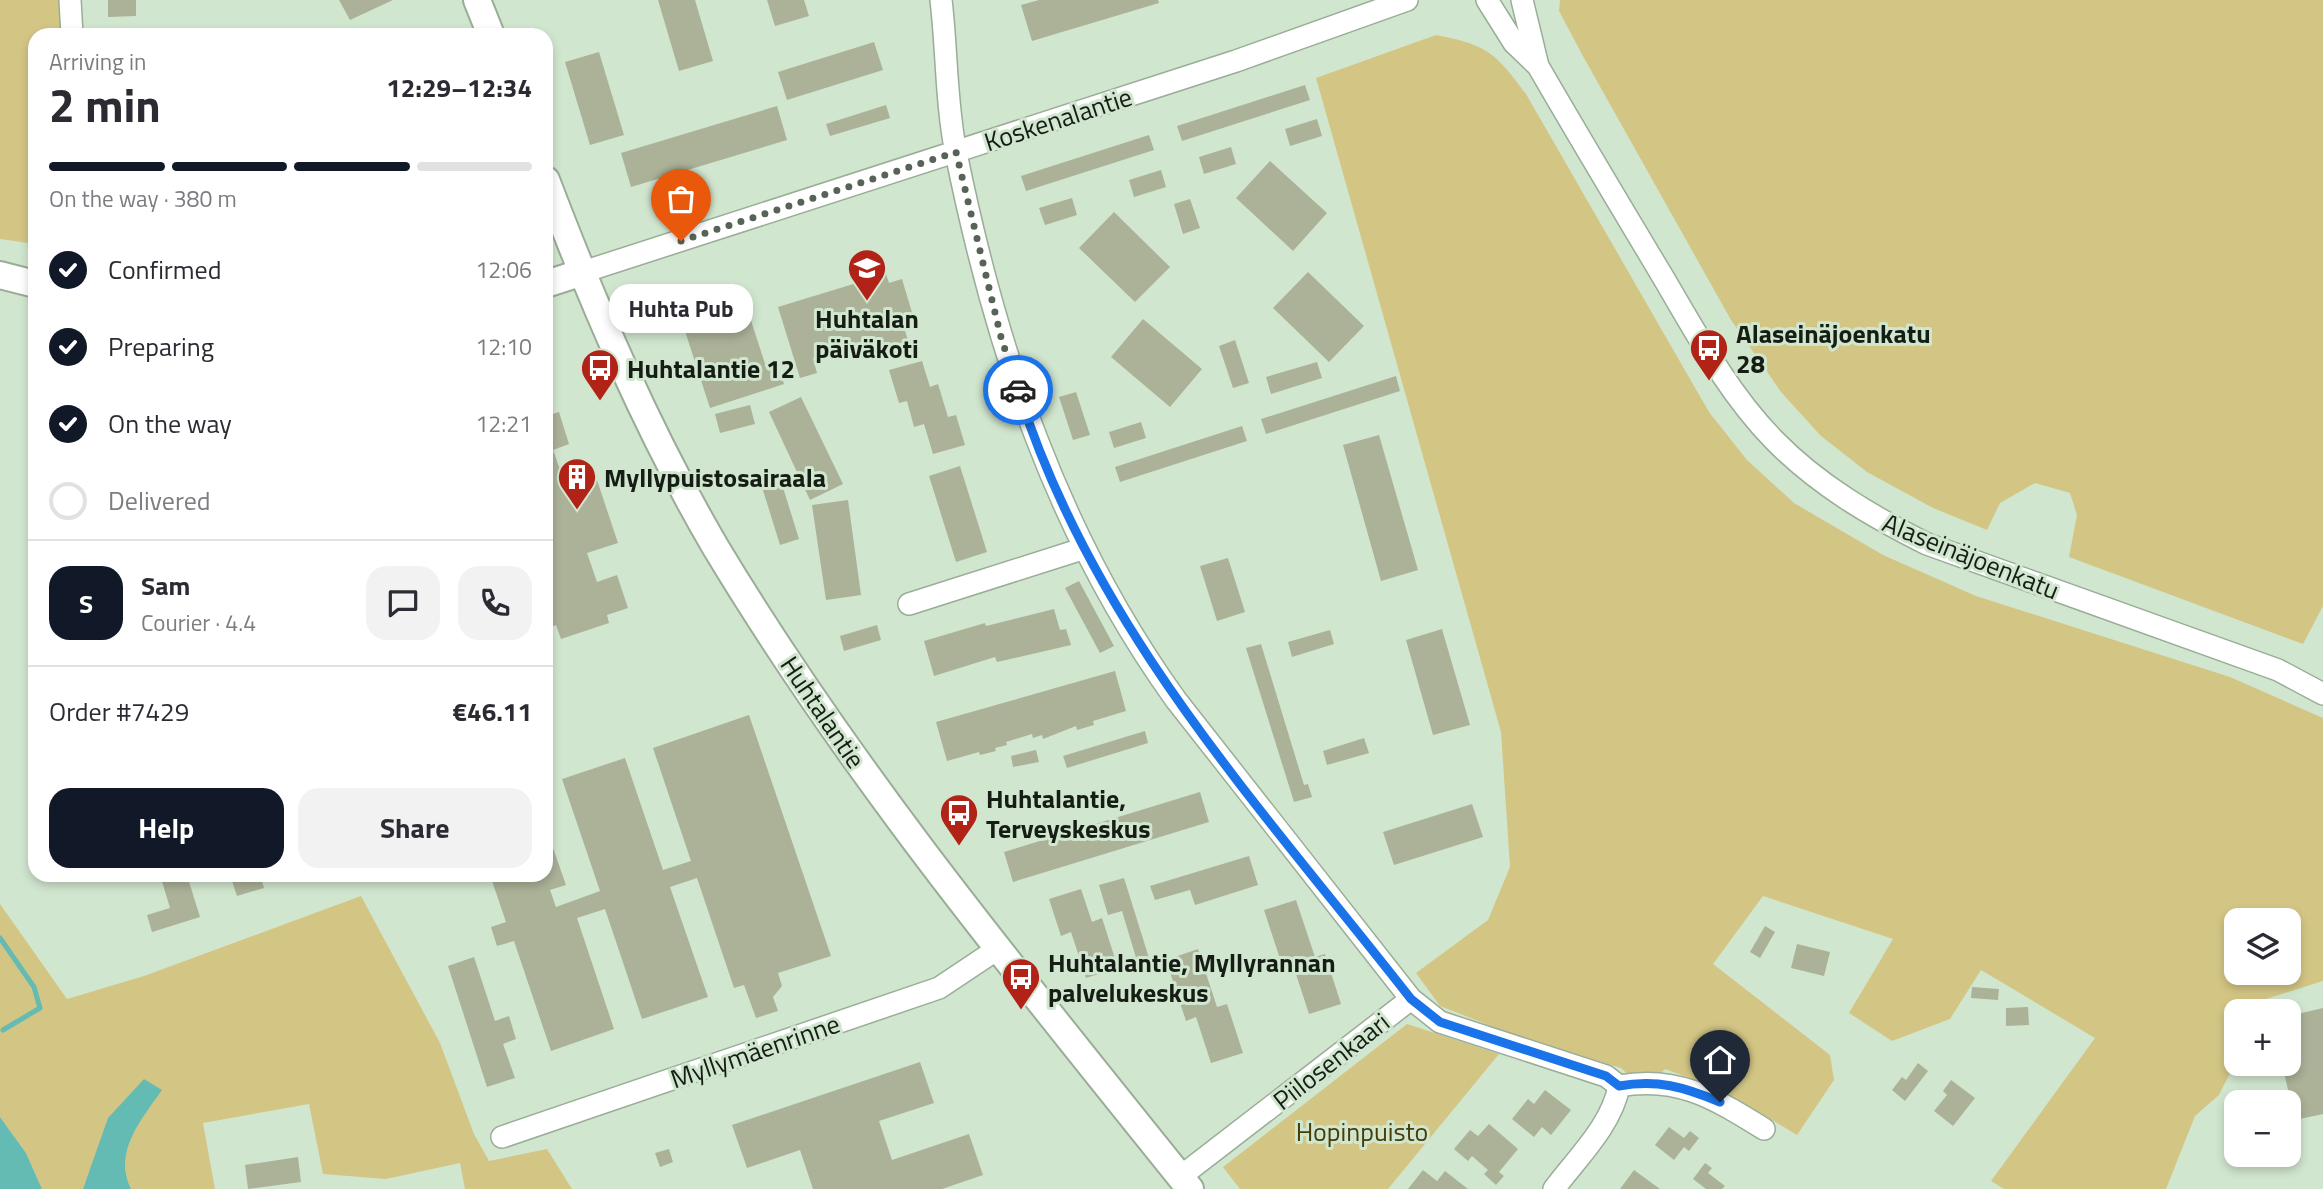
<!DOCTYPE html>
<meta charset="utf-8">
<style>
:root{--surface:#fff;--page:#f2f2f3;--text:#2b2b33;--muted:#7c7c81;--line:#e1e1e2;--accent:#111827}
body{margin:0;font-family:"Titillium Web",sans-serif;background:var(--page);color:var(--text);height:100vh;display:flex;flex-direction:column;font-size:26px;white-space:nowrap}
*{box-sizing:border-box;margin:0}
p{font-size:23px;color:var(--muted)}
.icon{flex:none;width:38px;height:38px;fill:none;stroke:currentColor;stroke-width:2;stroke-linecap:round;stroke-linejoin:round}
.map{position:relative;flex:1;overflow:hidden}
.panel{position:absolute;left:28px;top:28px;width:525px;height:854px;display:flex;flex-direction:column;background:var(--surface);border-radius:21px;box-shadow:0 4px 10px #0003}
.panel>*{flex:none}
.controls{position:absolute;left:2224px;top:908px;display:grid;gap:14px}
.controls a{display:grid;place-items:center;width:77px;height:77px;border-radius:14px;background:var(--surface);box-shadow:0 4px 10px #0003;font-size:35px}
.pin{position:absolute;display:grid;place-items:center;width:60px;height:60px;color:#fff;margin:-72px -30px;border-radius:50% 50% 50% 0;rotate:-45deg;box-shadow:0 0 7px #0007}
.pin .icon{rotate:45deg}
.courier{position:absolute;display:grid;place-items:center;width:70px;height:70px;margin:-35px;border:5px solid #1a73e8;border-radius:50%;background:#fff;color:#222;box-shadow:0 2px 9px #0007}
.bubble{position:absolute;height:49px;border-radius:21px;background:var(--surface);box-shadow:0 4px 10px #0003;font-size:23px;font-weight:700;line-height:49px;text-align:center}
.headline em{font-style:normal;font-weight:700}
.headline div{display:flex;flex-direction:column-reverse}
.headline{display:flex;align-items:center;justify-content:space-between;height:119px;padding:0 21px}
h1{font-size:46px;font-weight:700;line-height:52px}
.bar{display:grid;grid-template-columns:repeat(4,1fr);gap:10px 7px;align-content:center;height:84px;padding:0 21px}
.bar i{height:9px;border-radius:5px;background:var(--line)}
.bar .current{background:var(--accent)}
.bar p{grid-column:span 4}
.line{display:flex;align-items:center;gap:18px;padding:0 21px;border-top:2px solid var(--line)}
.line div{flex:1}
.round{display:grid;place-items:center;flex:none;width:74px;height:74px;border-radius:21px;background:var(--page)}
ol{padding:0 21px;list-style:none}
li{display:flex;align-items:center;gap:21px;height:77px}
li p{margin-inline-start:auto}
li .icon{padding:7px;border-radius:50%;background:var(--accent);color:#fff;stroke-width:4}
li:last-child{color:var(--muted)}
li i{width:38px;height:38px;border:4px solid var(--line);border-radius:50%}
.cta{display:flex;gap:14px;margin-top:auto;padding:14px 21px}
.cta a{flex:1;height:80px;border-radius:21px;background:var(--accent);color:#fff;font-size:28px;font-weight:700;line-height:80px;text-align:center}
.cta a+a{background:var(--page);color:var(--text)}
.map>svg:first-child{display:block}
.green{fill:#d3c685;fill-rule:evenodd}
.water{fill:#63bbb4}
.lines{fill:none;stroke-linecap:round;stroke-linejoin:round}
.stream{stroke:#63bbb4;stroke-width:5}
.building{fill:#abb298}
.minor-casing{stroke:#99ad97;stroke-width:24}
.major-casing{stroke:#99ad97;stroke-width:30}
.minor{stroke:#fff;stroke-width:21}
.major{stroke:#fff;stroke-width:26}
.done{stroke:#576356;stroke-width:7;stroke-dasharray:0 12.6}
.route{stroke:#1a73e8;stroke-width:9}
.labels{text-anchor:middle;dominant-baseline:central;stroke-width:6;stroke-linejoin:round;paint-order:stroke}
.street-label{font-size:26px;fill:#151d15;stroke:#d1e6cf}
.poi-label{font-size:26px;font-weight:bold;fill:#151d15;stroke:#d1e6cf;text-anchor:start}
.park-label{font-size:26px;fill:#473d07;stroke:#d1e6cf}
</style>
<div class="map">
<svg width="2323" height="1189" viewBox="0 0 2323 1189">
<rect width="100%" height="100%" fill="#d1e6cf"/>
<path class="green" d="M0 0H60L62 35H35V244L0 239Z
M1560 0H2323V606L2303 644 2069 557 2077 515 2070 493 2035 483 2000 503 1987 530 1933 508 1867 472 1821 436 1781 392 1731 320 1584 58 1559 11Z
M1436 35C1487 45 1495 52 1526 94L1709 412 1747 460 1794 503 1883 555 1976 596 2230 677 2323 718V981L2250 1004V1011L2236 1012V1061L2219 1095 2195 1116 2166 1189H2004L1991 1181 2095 1038 1981 970 1950 1019 1892 1041 1849 1013 1893 939 1763 896 1713 964 1830 1055 1834 1080 1797 1135 1722 1090 1665 1069 1645 1090 1621 1068 1509 1033 1440 1006 1416 973 1488 920 1510 867 1501 732 1316 78ZM2236 920H2289V973H2236Z
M361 896 440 1043 474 1134 489 1161 547 1149 572 1189H465L460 1163 386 1179 323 1174 309 1104 203 1123 215 1189H131C113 1152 141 1120 161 1090L95 1158 83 1189H42L26 1153 0 1117V904L67 999 144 976Z
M1407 1024 1499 1054 1388 1189H1240L1223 1167Z"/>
<path class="water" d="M144 1079 162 1090C141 1120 113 1152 131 1189H83L108 1118Z
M0 1117 26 1153 42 1189H0Z"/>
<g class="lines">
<path class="stream" d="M0 938 34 987 40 1008 3 1030"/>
</g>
<path class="building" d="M108 0H136V16L108 17Z
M339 0H393L350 20Z
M658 0H695L713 61 679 71Z
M767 0H804L809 16 775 26Z
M1039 0H1158L1159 3 1032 41 1021 5Z
M874 42 883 70 787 100 778 72Z
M599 52 624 135 590 145 565 62Z
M1305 85 1310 100 1182 141 1177 126Z
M886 105 890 118 830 136 826 124Z
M777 106 787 140 631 187 621 153Z
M1317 119 1322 136 1290 146 1285 129Z
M1149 135 1154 150 1026 191 1021 176Z
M1231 147 1236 164 1204 174 1199 157Z
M1270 161 1327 213 1293 251 1236 198Z
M1161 170 1166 187 1134 197 1129 180Z
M1072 198 1077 215 1045 225 1039 208Z
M1190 199 1200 228 1183 234 1174 204Z
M1114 212 1170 267 1135 302 1079 248Z
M1308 272 1364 326 1329 362 1273 308Z
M886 274 889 283 902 279 914 319 902 322 909 343 874 354 869 340 813 358 817 373 800 378 778 307Z
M746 305 767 370 778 366 784 384 710 408 683 325Z
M1143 319 1202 369 1170 407 1111 357Z
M1235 340 1249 383 1233 388 1219 346Z
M922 361 930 387 938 384 948 417 956 415 965 445 933 454 924 424 914 427 907 401 899 403 889 370Z
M1317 362 1322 378 1271 394 1266 377Z
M1396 376 1400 391 1266 434 1261 419Z
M1076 392 1090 435 1073 440 1059 397Z
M801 397 843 484 810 500 769 412Z
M750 405 755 424 720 433 715 414Z
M559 412 569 444 553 450 563 478 593 468 618 543 587 553 597 582 617 575 628 608 607 615 609 623 561 639 556 625 551 627 546 613V416Z
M1141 422 1146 438 1114 448 1109 432Z
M1242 426 1247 441 1120 482 1115 467Z
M1379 435 1418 570 1381 581 1343 445Z
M960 466 987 552 956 562 929 476Z
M781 481 799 539 780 545 762 487Z
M848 500 861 595 826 600 812 505Z
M1228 558 1245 612 1217 621 1200 566Z
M1079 581 1114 646 1100 653 1065 588Z
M1054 609 1060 630 1066 629 1071 645 997 662 995 657 934 676 924 641 985 623 986 626Z
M877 625 881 640 844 651 840 636Z
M1442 629 1470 725 1433 735 1406 640Z
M1330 630 1334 644 1292 657 1288 642Z
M1261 644 1304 785 1308 784 1312 797 1294 802 1246 648Z
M1115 671 1126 711 1093 721 1094 725 1077 730 1076 726 1043 739 1042 735 1033 738 1032 734 1006 742 1007 745 995 748 996 751 980 755 979 752 947 761 936 722Z
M749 715 831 956 778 973 782 986 773 997 778 1011 756 1018 744 985 734 988 697 878 670 887 708 997 642 1019 605 909 577 918 614 1029 551 1051 514 941 497 946 491 927 506 922 490 875H546V828L566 885 550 890 556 907 600 891 562 779 625 758 663 870 691 861 653 748Z
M1145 731 1148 743 1067 768 1063 756Z
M1364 738 1369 753 1327 765 1323 751Z
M1036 750 1039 762 1013 767 1011 756Z
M1200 792 1209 822 1013 882 1004 852Z
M1472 804 1483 837 1394 865 1383 832Z
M1249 856 1258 885 1195 905 1190 890 1155 900 1150 886Z
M170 875H187L200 917 152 932 147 915 170 908 161 878Z
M230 875H260L264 888 237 896Z
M1124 878 1149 958 1137 961 1122 911 1108 915 1099 885Z
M1081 889 1092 922 1102 918 1118 968 1086 978 1071 932 1061 936 1049 899Z
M1296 900 1315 957 1325 954 1341 1004 1309 1014 1294 968 1284 971 1264 910Z
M1765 926 1775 932 1760 958 1750 952Z
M1797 944 1830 952 1824 976 1791 968Z
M1198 949 1217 1007 1227 1004 1243 1053 1211 1063 1196 1017 1186 1021 1166 960Z
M474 957 495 1021 509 1016 516 1039 503 1044 515 1078 487 1087 448 966Z
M1972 987 1999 989 1998 1000 1971 998Z
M2028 1007 2029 1025 2006 1026V1008Z
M2323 1008V1114L2295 1120 2282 1064H2289V1016Z
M920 1062 934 1103 879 1121 892 1160 969 1134 983 1175 942 1189H813L800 1150 747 1168 732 1125Z
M1918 1063 1928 1071 1905 1101 1892 1090 1902 1077 1906 1080Z
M1951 1080 1975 1098 1953 1126 1934 1111 1947 1095 1943 1091Z
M1545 1090 1571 1110 1551 1135 1542 1127 1534 1137 1512 1119 1528 1099 1534 1104Z
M1489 1124 1518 1149 1499 1172 1504 1176 1496 1185 1484 1174 1488 1170 1472 1156 1468 1161 1454 1149 1470 1130 1478 1136Z
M1669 1127 1684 1138 1690 1131 1699 1138 1689 1151 1684 1147 1674 1160 1655 1145Z
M669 1149 673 1162 660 1167 655 1153Z
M298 1157 301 1182 248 1189 245 1165Z
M1705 1163 1712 1168 1708 1173 1725 1186 1722 1189H1706L1693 1179Z
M1423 1170 1437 1181 1445 1171 1468 1189H1408Z
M1634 1170 1660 1189H1620Z"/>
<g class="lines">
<g class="minor-casing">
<path id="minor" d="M70 0 72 35
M941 0C947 50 946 104 956 153 996 350 1058 536 1176 700L1411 999
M1487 0 1514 43 1538 66C1579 137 1621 207 1663 277 1696 333 1728 393 1774 440 1818 485 1871 516 1927 544L2278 670 2323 694
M1522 0 1538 66
M583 272 1236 61 1407 0
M909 604 1082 549
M502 1137 939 988 999 948
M1180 1177 1411 999 1440 1022 1606 1076 1619 1086C1678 1075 1715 1099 1764 1129
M1554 1189C1577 1158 1612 1125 1619 1086"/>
</g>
<g class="major-casing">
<path id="major" d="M477 0 491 35
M546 180C594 306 648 432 716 548 853 776 1024 982 1190 1189
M0 275 35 284
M546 284 583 272"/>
</g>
<use href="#minor" class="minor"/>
<use href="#major" class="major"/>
</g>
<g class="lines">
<path class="done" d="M681 241 956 152 1001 337 1018 390"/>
<path class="route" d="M1018 390C1093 629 1261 807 1411 999L1440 1022 1606 1076 1619 1086C1657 1079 1684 1087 1720 1102"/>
</g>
<defs>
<g id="school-pin" transform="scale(2.0125)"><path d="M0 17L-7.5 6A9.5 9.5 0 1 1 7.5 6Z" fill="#b22317" stroke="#d1e6cf"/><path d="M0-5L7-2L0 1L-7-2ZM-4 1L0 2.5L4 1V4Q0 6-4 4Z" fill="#fff"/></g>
<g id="bus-pin" transform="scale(2.0125)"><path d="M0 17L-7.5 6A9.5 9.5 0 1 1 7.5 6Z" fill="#b22317" stroke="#d1e6cf"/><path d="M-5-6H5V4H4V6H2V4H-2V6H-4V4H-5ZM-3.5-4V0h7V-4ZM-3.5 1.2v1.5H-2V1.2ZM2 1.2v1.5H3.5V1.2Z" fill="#fff"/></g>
<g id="building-pin" transform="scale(2.0125)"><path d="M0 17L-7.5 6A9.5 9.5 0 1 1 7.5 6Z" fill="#b22317" stroke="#d1e6cf"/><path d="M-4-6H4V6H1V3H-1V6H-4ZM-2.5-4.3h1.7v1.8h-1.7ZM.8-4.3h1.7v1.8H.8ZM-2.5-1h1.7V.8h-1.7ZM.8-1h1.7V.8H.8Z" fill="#fff"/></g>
</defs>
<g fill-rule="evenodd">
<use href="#school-pin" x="867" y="268"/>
<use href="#bus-pin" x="1709" y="348"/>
<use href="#bus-pin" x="600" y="368"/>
<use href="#building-pin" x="577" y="477"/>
<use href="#bus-pin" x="959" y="813"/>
<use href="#bus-pin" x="1021" y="977"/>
</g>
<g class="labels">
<g class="street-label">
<text transform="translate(1058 119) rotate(-18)">Koskenalantie</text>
<text transform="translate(1971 556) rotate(22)">Alaseinäjoenkatu</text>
<text transform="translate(823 712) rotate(56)">Huhtalantie</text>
<text transform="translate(755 1051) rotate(-19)">Myllymäenrinne</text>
<text transform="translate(1331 1061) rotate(-38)">Piilosenkaari</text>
</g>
<g class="poi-label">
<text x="867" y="318" text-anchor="middle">Huhtalan<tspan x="867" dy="30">päiväkoti</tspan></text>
<text x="1736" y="333">Alaseinäjoenkatu<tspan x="1736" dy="30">28</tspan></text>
<text x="627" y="368">Huhtalantie 12</text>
<text x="604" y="477">Myllypuistosairaala</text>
<text x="986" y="798">Huhtalantie,<tspan x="986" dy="30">Terveyskeskus</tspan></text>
<text x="1048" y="962">Huhtalantie, Myllyrannan<tspan x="1048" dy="30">palvelukeskus</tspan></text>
</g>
<g class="park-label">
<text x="1362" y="1131">Hopinpuisto</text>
</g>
</g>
</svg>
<div class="controls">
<a><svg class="icon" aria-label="layers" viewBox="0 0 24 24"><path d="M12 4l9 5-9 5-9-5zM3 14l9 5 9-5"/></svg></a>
<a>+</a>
<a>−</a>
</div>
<div class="pin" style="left:681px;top:241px;background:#ea580c"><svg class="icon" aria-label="bag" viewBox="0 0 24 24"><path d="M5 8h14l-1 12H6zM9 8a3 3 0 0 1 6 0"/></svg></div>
<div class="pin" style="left:1720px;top:1102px;background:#1f2937"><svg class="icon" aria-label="home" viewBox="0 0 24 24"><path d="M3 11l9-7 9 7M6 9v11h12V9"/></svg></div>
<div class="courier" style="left:1018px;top:390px"><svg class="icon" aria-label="car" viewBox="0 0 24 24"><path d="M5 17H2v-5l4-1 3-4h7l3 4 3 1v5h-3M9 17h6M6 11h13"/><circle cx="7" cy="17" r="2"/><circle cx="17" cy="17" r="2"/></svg></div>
<div class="bubble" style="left:609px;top:284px;width:144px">Huhta Pub</div>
<section class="panel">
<div class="headline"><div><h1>2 min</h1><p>Arriving in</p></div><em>12:29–12:34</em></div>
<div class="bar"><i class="current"></i><i class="current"></i><i class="current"></i><i></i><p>On the way · 380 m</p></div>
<ol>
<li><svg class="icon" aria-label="check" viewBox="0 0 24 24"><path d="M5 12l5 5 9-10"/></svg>Confirmed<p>12:06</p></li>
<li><svg class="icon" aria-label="check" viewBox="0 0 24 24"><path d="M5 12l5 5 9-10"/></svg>Preparing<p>12:10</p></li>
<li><svg class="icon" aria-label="check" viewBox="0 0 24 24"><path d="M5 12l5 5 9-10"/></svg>On the way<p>12:21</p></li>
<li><i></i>Delivered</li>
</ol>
<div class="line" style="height:126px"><b class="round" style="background:var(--accent);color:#fff">S</b><div><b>Sam</b><p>Courier · 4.4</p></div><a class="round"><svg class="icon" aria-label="chat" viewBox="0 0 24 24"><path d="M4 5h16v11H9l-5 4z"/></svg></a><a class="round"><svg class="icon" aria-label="phone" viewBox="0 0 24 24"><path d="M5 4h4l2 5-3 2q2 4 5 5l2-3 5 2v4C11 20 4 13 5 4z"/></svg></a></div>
<div class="line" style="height:91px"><div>Order #7429</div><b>€46.11</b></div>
<div class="cta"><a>Help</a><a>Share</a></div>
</section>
</div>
